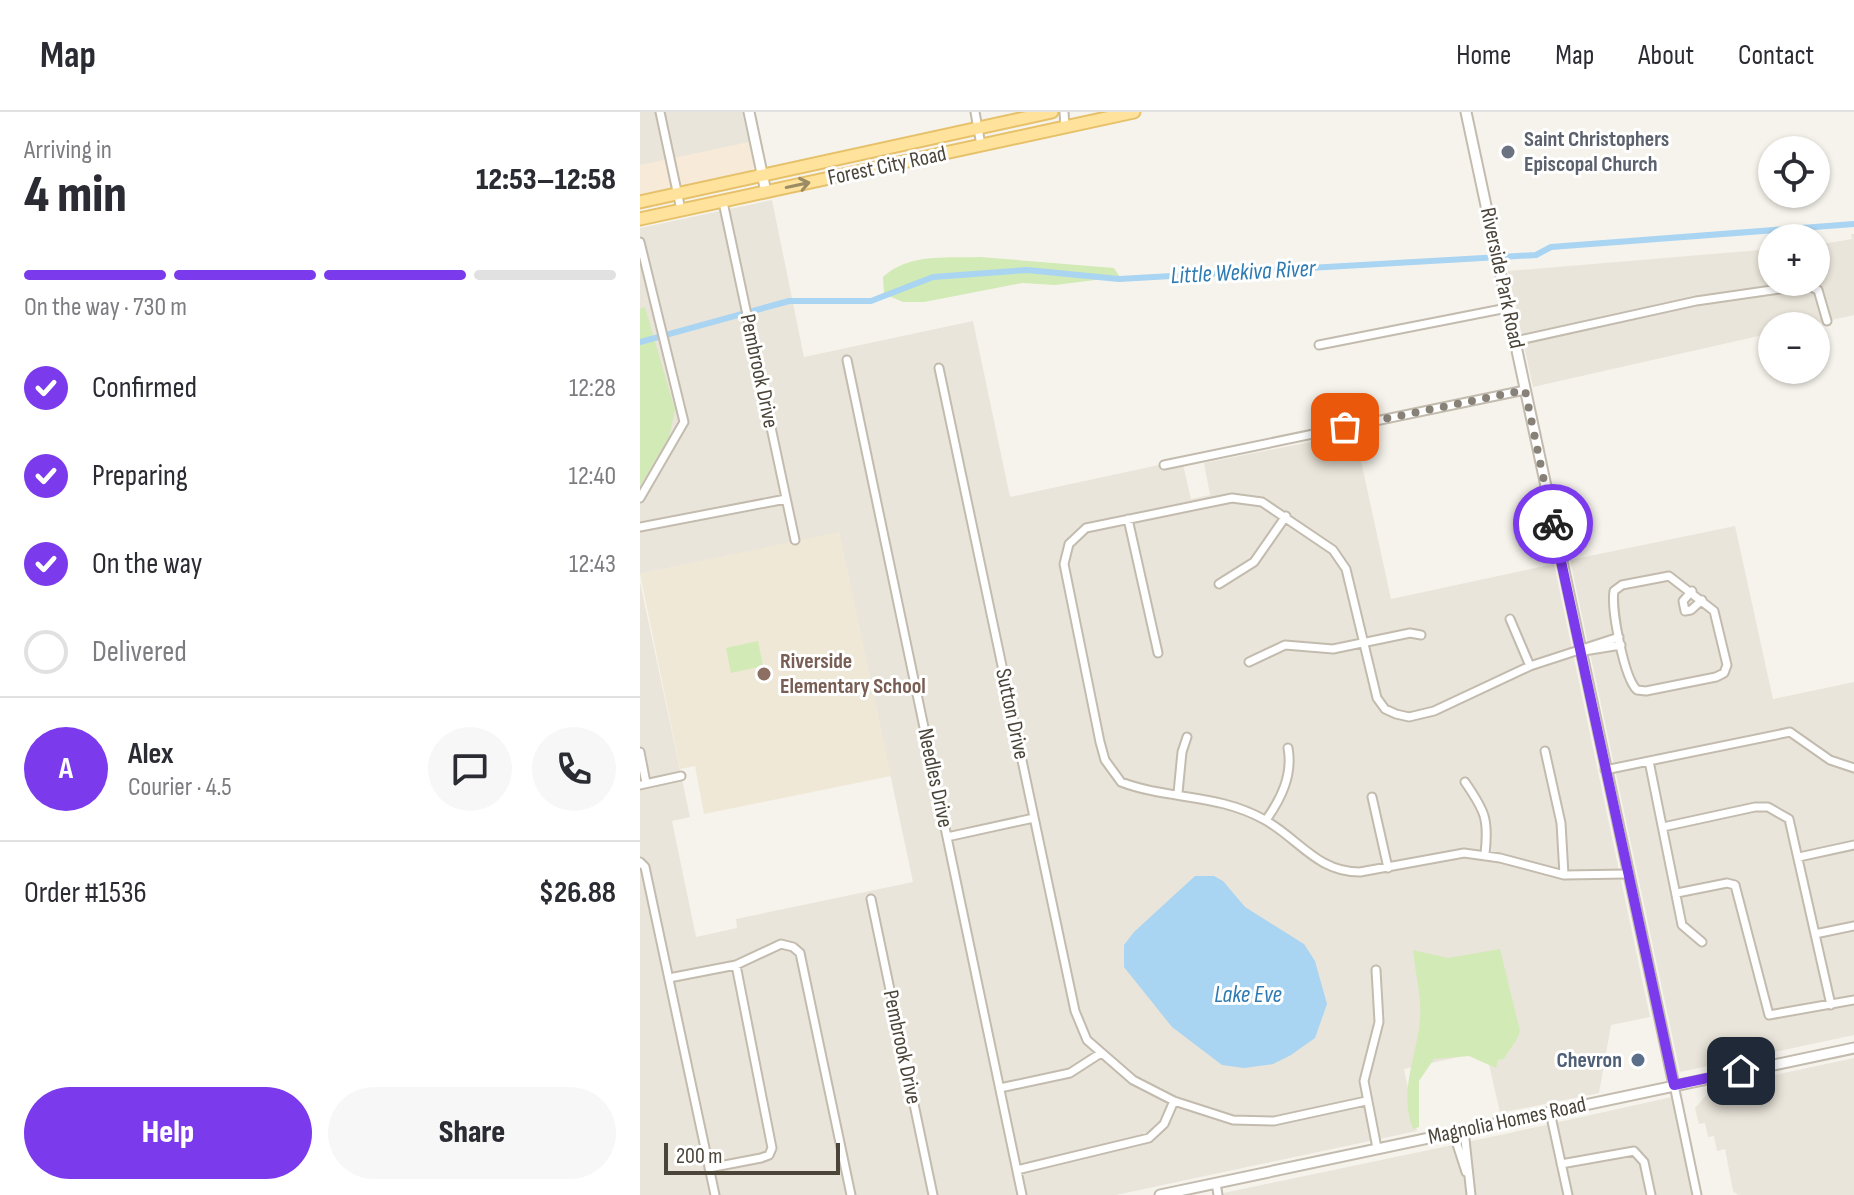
<!DOCTYPE html>
<meta charset="utf-8">
<style>
:root{--surface:#fff;--page:#f7f7f7;--text:#2b2b33;--muted:#7c7c81;--line:#e1e1e2;--accent:#7c3aed}
body{margin:0;font-family:"Sofia Sans Condensed",sans-serif;background:var(--page);color:var(--text);height:100vh;display:flex;flex-direction:column;font-size:30px;white-space:nowrap}
*{box-sizing:border-box;margin:0}
p{font-size:26px;color:var(--muted)}
.icon{flex:none;width:44px;height:44px;fill:none;stroke:currentColor;stroke-width:2;stroke-linecap:round;stroke-linejoin:round}
.map{position:relative;flex:1;overflow:hidden}
.drawer{display:flex;flex-direction:column;background:var(--surface);width:640px}
.drawer>*{flex:none}
.fabs{position:absolute;left:1118px;top:24px;display:grid;gap:16px}
.fabs a{display:grid;place-items:center;width:72px;height:72px;border-radius:50%;background:var(--surface);box-shadow:0 2px 6px #0004;font-size:40px}
.scale{position:absolute;left:24px;bottom:20px;width:176px;box-sizing:border-box;padding-left:8px;border:4px solid #4b4439;border-top:0;font-size:22px;line-height:28px;white-space:nowrap;color:#4b4439;-webkit-text-stroke:6px #fff;paint-order:stroke}
.pin{position:absolute;display:grid;place-items:center;width:68px;height:68px;color:#fff;margin:-34px;border-radius:16px;box-shadow:0 4px 12px #0006}
.courier{position:absolute;display:grid;place-items:center;width:80px;height:80px;margin:-40px;border:6px solid #7c3aed;border-radius:50%;background:#fff;color:#222;box-shadow:0 2px 10px #0007}
.summary em{font-style:normal;font-weight:800}
.summary div{display:flex;flex-direction:column-reverse}
.summary{display:flex;align-items:center;justify-content:space-between;height:136px;padding:0 24px}
h1{font-size:52px;font-weight:800;line-height:60px}
.bar{display:grid;grid-template-columns:repeat(4,1fr);gap:12px 8px;align-content:center;height:96px;padding:0 24px}
.bar i{height:10px;border-radius:6px;background:var(--line)}
.bar .selected{background:var(--accent)}
.bar p{grid-column:span 4}
.line{display:flex;align-items:center;gap:20px;padding:0 24px;border-top:2px solid var(--line)}
.line div{flex:1}
.round{display:grid;place-items:center;flex:none;width:84px;height:84px;border-radius:42px;background:var(--page)}
ol{padding:0 24px;list-style:none}
li{display:flex;align-items:center;gap:24px;height:88px}
li p{margin-inline-start:auto}
li .icon{padding:8px;border-radius:50%;background:var(--accent);color:#fff;stroke-width:4}
li:last-child{color:var(--muted)}
li i{width:44px;height:44px;border:4px solid var(--line);border-radius:50%}
.primary-button{display:flex;gap:16px;margin-top:auto;padding:16px 24px}
.primary-button a{flex:1;height:92px;border-radius:48px;background:var(--accent);color:#fff;font-size:32px;font-weight:800;line-height:92px;text-align:center}
.primary-button a+a{background:var(--page);color:var(--text)}
header{display:flex;align-items:center;gap:48px;box-sizing:border-box;height:112px;padding:0 40px;background:var(--surface);border-bottom:2px solid var(--line)}
header strong{font-size:38px}
nav{display:flex;gap:44px;margin-inline-start:auto;font-size:28px}
main{display:flex;flex:1;min-height:0}
.map>svg:first-child{display:block}
.residential{fill:#eae5da}
.commercial{fill:#f7ead8}
.education{fill:#efe8d6}
.green{fill:#d2eab5}
.water{fill:#a9d4f2}
.lines{fill:none;stroke-linecap:round;stroke-linejoin:round}
.canal{stroke:#a9d4f2;stroke-width:6}
.minor-casing{stroke:#c2bbae;stroke-width:11}
.tertiary-casing{stroke:#c2bbae;stroke-width:13}
.primary-casing{stroke:#e6c16a;stroke-width:15}
.minor{stroke:#fff;stroke-width:7}
.tertiary{stroke:#fff;stroke-width:9}
.primary{stroke:#ffe39c;stroke-width:11}
.oneway{stroke:#9c8c66}
.done{stroke:#878178;stroke-width:8;stroke-dasharray:0 14.4}
.route{stroke:#7c3aed;stroke-width:10}
.worship-dot{fill:#6b7280;stroke:#fff;stroke-width:3}
.education-dot{fill:#8d6e63;stroke:#fff;stroke-width:3}
.service-dot{fill:#5c6f8a;stroke:#fff;stroke-width:3}
.labels{text-anchor:middle;dominant-baseline:central;stroke-width:6;stroke-linejoin:round;paint-order:stroke}
.worship-label{font-size:22px;font-weight:bold;fill:#5b616d;stroke:#fff;text-anchor:start}
.street-label{font-size:22px;fill:#4b4439;stroke:#fff}
.education-label{font-size:22px;font-weight:bold;fill:#785e54;stroke:#fff;text-anchor:start}
.service-label{font-size:22px;font-weight:bold;fill:#4e5e75;stroke:#fff;text-anchor:end}
.water-label{font-size:24px;font-style:italic;fill:#2e7ab2;stroke:#fff}
</style>
<header>
<strong>Map</strong>
<nav><a>Home</a><a>Map</a><a>About</a><a>Contact</a></nav>
</header>
<main>
<section class="drawer">
<div class="summary"><div><h1>4 min</h1><p>Arriving in</p></div><em>12:53–12:58</em></div>
<div class="bar"><i class="selected"></i><i class="selected"></i><i class="selected"></i><i></i><p>On the way · 730 m</p></div>
<ol>
<li><svg class="icon" aria-label="check" viewBox="0 0 24 24"><path d="M5 12l5 5 9-10"/></svg>Confirmed<p>12:28</p></li>
<li><svg class="icon" aria-label="check" viewBox="0 0 24 24"><path d="M5 12l5 5 9-10"/></svg>Preparing<p>12:40</p></li>
<li><svg class="icon" aria-label="check" viewBox="0 0 24 24"><path d="M5 12l5 5 9-10"/></svg>On the way<p>12:43</p></li>
<li><i></i>Delivered</li>
</ol>
<div class="line" style="height:144px"><b class="round" style="background:var(--accent);color:#fff">A</b><div><b>Alex</b><p>Courier · 4.5</p></div><a class="round"><svg class="icon" aria-label="chat" viewBox="0 0 24 24"><path d="M4 5h16v11H9l-5 4z"/></svg></a><a class="round"><svg class="icon" aria-label="phone" viewBox="0 0 24 24"><path d="M5 4h4l2 5-3 2q2 4 5 5l2-3 5 2v4C11 20 4 13 5 4z"/></svg></a></div>
<div class="line" style="height:104px"><div>Order #1536</div><b>$26.88</b></div>
<div class="primary-button"><a>Help</a><a>Share</a></div>
</section>
<div class="map">
<svg width="1214" height="1083" viewBox="0 0 1214 1083">
<rect width="100%" height="100%" fill="#f6f3ec"/>
<path class="residential" d="M0 0H102L114 54 110 59 0 82Z
M132 88 164 245 333 209 370 385 542 348 551 387 570 383 564 351 715 321 751 487 914 452 1010 905 971 913 959 981 860 1001 846 939 764 957 777 1019 476 1083H0V470L50 705 32 709 56 825 97 816 96 807 273 770 199 421 0 462V116Z
M1211 122H1214V203L1165 214H1132V221L893 275 868 159 1132 137V170H1176V133L1212 127Z
M1095 414 1133 587 1214 570V923L1040 960 930 448Z
M1214 946V1083H1098L1093 1079 1085 1037 1077 1039 1074 1024 1068 1025 1065 1011 1059 1012 1055 996 1069 980 1084 974Z
M1032 985 1053 1083H574L865 1022Z"/>
<path class="commercial" d="M109 30 114 54 110 59 0 82V53Z"/>
<path class="education" d="M199 420 251 664 64 702 55 654 40 657 0 462Z"/>
<path class="green" d="M340 145 474 156 480 165 415 173 382 171 284 190H263L244 182 243 165C268 141 307 146 340 145Z
M5 195 35 298 29 325 0 374V197Z
M118 529 123 554 91 561 86 536Z
M860 837 880 919C877 930 869 937 864 947L858 948 856 956 829 944 794 947 779 969V1015L773 1017C758 978 777 945 780 907 782 885 775 860 773 838L808 846Z"/>
<path class="water" d="M555 764H574L583 769 605 795 664 832 675 849 687 892 675 926 651 943 633 952 604 956 582 953 532 915 484 855V833L494 820Z"/>
<g class="lines">
<path class="canal" d="M0 230 149 189H231L293 165 387 158 479 167 896 143 911 135 1214 112"/>
<g class="minor-casing">
<path id="minor" d="M20 0 41 98
M335 0 341 33
M424 0 425 15
M83 90 155 428
M0 130 44 310 0 386
M875 229 1056 189 1167 173 1178 178 1187 209
M679 233 867 196
M207 248 382 1083
M299 256 435 899 447 928 493 968 534 989 593 1008 634 1009 726 989
M524 353 885 278
M488 407 518 541
M0 415 146 387
M1029 464 1074 499 1087 553 1084 561 1076 565 1006 579 997 578C984 566 971 497 974 479L982 473Z
M579 472 614 450 646 404
M1052 479 1043 489 1045 499 1051 498 1062 488
M870 507 890 554
M979 525 890 554 794 599 769 605 756 602 745 597 737 586 706 457 693 438 622 390 592 386 446 416 429 432 424 452 460 630 465 648 481 670C528 688 577 681 625 708 659 727 677 760 720 760L824 741 860 746 924 763 987 762
M944 539 981 533
M609 550 645 533 693 537 770 521 781 523
M905 639 921 711 924 763
M0 640 6 671
M1009 649 1042 813 1062 830
M965 658 1150 620 1190 648 1214 656
M825 670C845 699 849 707 845 742
M0 673 41 664
M538 681 542 640 547 625
M732 685 748 756
M626 708C641 687 653 663 648 636
M1023 715 1115 695H1128L1149 707 1191 893
M307 725 394 706
M1159 745 1214 733
M0 750 5 755 75 1083
M1037 781 1087 771 1095 773 1129 903 1214 888
M231 787 293 1083
M1175 822 1214 814
M736 858 739 910 724 969 737 1036
M29 866 96 853 141 832 153 835 160 841 211 1083
M1034 973 1057 1083
M360 976 430 961 461 941
M910 1000 928 1083
M824 1018 831 1083
M813 1020 826 1060
M921 1052 994 1039 1004 1050 1011 1083
M69 1056 121 1046 129 1043 132 1036 96 853
M377 1058 509 1026 524 1012 534 989
M576 1071 578 1083"/>
</g>
<g class="tertiary-casing">
<path id="tertiary" d="M109 0 126 80
M826 0 1034 973
M520 1083 1214 936"/>
</g>
<g class="primary-casing">
<path id="primary" d="M0 90 412 0
M0 107 494 0"/>
</g>
<use href="#minor" class="minor"/>
<use href="#tertiary" class="tertiary"/>
<use href="#primary" class="primary"/>
</g>
<defs><path id="oneway-shaft" d="M-6 0H5M1.5-3L5.5 0L1.5 3" fill="none" stroke-width="1.6" stroke-linecap="round" stroke-linejoin="round" transform="scale(2)"/></defs>
<use class="oneway" href="#oneway-shaft" transform="translate(158 73) rotate(-12)"/>
<g class="lines">
<path class="done" d="M705 315 885 278 913 412"/>
<path class="route" d="M913 412 1034 973 1101 959"/>
</g>
<circle class="worship-dot" cx="868" cy="40" r="8"/>
<circle class="education-dot" cx="124" cy="562" r="8"/>
<circle class="service-dot" cx="998" cy="948" r="8"/>
<g class="labels">
<g class="worship-label">
<text x="884" y="27">Saint Christophers<tspan x="884" dy="25">Episcopal Church</tspan></text>
</g>
<g class="street-label">
<text transform="translate(247 54) rotate(-12)">Forest City Road</text>
<text transform="translate(862 166) rotate(78)">Riverside Park Road</text>
<text transform="translate(119 259) rotate(78)">Pembrook Drive</text>
<text transform="translate(372 602) rotate(78)">Sutton Drive</text>
<text transform="translate(295 666) rotate(78)">Needles Drive</text>
<text transform="translate(262 935) rotate(78)">Pembrook Drive</text>
<text transform="translate(867 1009) rotate(-12)">Magnolia Homes Road</text>
</g>
<g class="education-label">
<text x="140" y="549">Riverside<tspan x="140" dy="25">Elementary School</tspan></text>
</g>
<g class="service-label">
<text x="982" y="948">Chevron</text>
</g>
<g class="water-label">
<text transform="translate(603 160) rotate(-3)">Little Wekiva River</text>
<text x="608" y="882">Lake Eve</text>
</g>
</g>
</svg>
<div class="fabs">
<a><svg class="icon" aria-label="locate" viewBox="0 0 24 24"><circle cx="12" cy="12" r="6"/><path d="M12 2v4M12 18v4M2 12h4M18 12h4"/></svg></a>
<a>+</a>
<a>−</a>
</div>
<div class="scale">200 m</div>
<div class="pin" style="left:705px;top:315px;background:#ea580c"><svg class="icon" aria-label="bag" viewBox="0 0 24 24"><path d="M5 8h14l-1 12H6zM9 8a3 3 0 0 1 6 0"/></svg></div>
<div class="pin" style="left:1101px;top:959px;background:#1f2937"><svg class="icon" aria-label="home" viewBox="0 0 24 24"><path d="M3 11l9-7 9 7M6 9v11h12V9"/></svg></div>
<div class="courier" style="left:913px;top:412px"><svg class="icon" aria-label="bike" viewBox="0 0 24 24"><circle cx="6" cy="16" r="4"/><circle cx="18" cy="16" r="4"/><path d="M6 16l4-8h5l3 8M10 8l3 8H6M13 5h3"/></svg></div>
</div>
</main>
